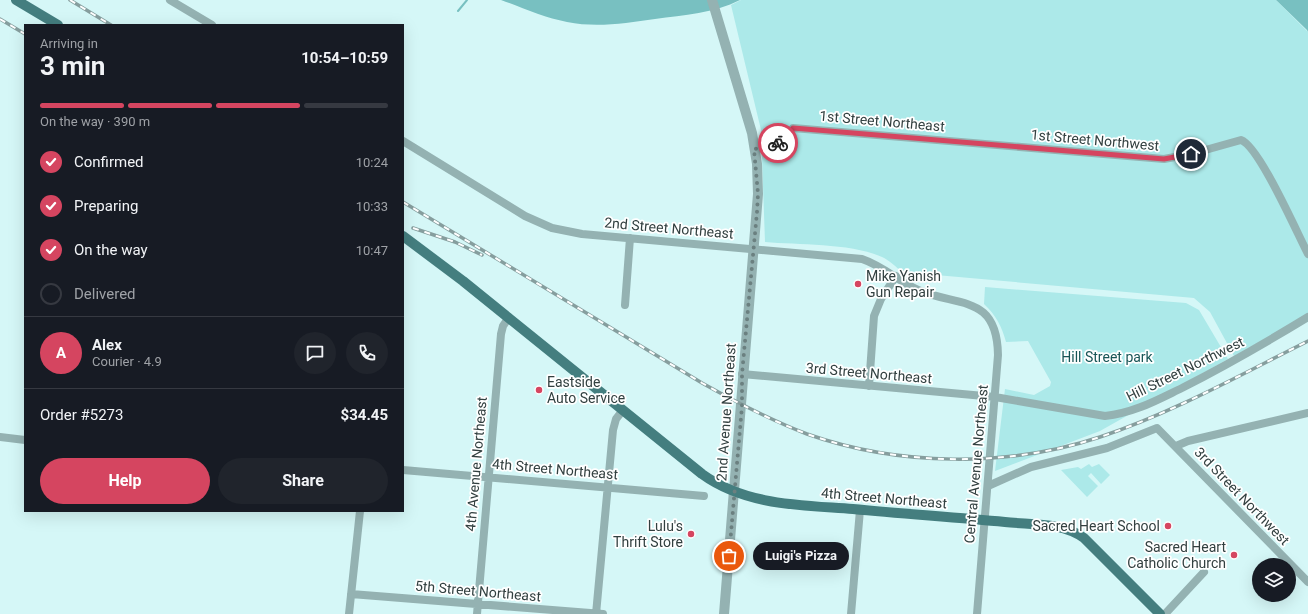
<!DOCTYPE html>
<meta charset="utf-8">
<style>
:root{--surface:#171b24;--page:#20242c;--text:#f1f3f6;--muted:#9ea1a6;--line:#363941;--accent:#d54560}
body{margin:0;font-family:Roboto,sans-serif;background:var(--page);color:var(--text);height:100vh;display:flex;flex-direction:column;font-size:15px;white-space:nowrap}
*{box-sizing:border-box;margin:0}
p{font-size:13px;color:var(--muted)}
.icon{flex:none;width:22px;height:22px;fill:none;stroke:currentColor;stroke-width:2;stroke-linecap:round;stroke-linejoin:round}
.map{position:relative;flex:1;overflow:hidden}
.details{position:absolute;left:24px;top:24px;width:380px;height:488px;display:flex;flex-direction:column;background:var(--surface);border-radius:0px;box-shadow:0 4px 16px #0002}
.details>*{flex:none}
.fabs{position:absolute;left:1252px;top:558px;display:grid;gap:8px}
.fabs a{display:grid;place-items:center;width:44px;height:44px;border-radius:50%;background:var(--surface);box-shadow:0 4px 16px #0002;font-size:20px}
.pin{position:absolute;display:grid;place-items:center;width:34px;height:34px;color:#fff;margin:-17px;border:2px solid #fff;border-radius:50%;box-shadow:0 1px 4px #0007}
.courier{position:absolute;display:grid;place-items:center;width:40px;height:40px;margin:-20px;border:3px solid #d54560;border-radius:50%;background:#fff;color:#222;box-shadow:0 1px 5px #0007}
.bubble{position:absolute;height:28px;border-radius:14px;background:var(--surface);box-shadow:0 4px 16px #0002;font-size:13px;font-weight:700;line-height:28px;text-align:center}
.overview em{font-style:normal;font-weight:700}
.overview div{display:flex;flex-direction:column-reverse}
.overview{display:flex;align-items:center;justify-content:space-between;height:68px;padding:0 16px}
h1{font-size:26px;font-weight:700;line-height:30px}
.bar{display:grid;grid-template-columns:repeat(4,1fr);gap:6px 4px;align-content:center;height:48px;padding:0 16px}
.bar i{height:5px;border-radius:3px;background:var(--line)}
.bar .current{background:var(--accent)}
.bar p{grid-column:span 4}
.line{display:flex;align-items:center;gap:10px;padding:0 16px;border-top:1px solid var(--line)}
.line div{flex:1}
.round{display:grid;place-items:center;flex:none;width:42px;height:42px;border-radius:21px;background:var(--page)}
ol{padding:0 16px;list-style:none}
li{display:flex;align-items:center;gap:12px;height:44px}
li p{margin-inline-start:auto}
li .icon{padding:4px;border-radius:50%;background:var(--accent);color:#fff;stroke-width:4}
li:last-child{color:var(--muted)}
li i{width:22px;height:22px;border:2px solid var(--line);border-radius:50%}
.primary-button{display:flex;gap:8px;margin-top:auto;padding:8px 16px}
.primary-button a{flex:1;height:46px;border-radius:24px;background:var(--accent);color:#fff;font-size:16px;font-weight:700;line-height:46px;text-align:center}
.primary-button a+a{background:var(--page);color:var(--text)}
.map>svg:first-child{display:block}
.green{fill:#ace9e9}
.water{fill:#78c0c1}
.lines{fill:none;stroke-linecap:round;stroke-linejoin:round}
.stream{stroke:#78c0c1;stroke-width:2}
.minor{stroke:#94b2b2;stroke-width:8}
.tertiary{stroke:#94b2b2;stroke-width:10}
.primary{stroke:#447e7f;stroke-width:10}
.rail-casing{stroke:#869e9e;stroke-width:3.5}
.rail{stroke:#fff;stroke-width:2;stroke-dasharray:6;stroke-linecap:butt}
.done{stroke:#6b8080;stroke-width:4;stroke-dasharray:0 7.2}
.route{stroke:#d54560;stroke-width:5}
.poi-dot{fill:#d54560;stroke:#fff;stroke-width:1.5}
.labels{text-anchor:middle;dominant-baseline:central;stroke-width:3.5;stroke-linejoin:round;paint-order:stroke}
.street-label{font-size:14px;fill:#324040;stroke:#fff}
.poi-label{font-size:14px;fill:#324040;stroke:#fff;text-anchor:end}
.park-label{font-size:14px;fill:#175556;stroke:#fff}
</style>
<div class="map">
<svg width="1308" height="614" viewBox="0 0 1308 614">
<rect width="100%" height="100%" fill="#d5f7f7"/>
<path class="green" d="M741 0H1276L1308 32V315L1234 356 1210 312 1194 298 902 272C896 267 889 260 882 257 851 243 799 245 765 242L761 130 731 5Z
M985 287 1186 303 1199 310 1228 359 1100 431 995 471 1005 389 1034 395 1050 386 1051 382 1028 341 1006 342C1002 327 996 315 984 304Z
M1089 464 1092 467 1099 464 1110 475 1101 484 1091 473 1088 476 1098 486 1087 497 1061 470 1078 467 1081 469Z"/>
<path class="water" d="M501 0H740C714 13 684 15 655 19 626 23 597 28 567 22 545 18 523 8 501 0Z
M1276 0H1308V32L1307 30Z"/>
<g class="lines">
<path class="stream" d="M458 11 467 0"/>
<path class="minor" d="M170 0 212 25
M403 141 525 216 552 228 582 234 862 259C883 266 898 281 918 290 958 307 997 294 998 355L977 614
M755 149C769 148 786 142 793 128L1164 159 1191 154 1241 140C1259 146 1297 233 1308 254
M625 305 630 238
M742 374 995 397 1105 416C1134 413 1157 400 1182 388 1225 366 1267 342 1308 317
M869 386 874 316 881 299 896 276
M0 437 25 440
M1176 446 1188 441 1308 413
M403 470 704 496
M988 486 1031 467 1107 448 1157 428 1308 582
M351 594 603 614
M349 614 360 511
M477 614 501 334 503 326 509 317
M596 614 613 430 616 419 623 410
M851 614 860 510
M1165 614 1204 572"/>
<path class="tertiary" d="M712 0 752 133 757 164 758 194 724 614"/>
<path class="primary" d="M16 0 58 25
M403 236 463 281 702 474C746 506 802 505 853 509 904 514 954 517 1005 522 1031 525 1062 522 1084 538L1160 614"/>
<g class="rail-casing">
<path id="rail" d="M70 0 111 25
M0 19 25 34
M403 202 702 383C736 402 770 420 807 434 898 466 1007 468 1100 437 1172 413 1240 375 1308 341
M413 228 455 242 482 255"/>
</g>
<use href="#rail" class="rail"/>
</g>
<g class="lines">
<path class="done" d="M729 556 742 406V374L757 212 758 194 754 149 763 148 778 143"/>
<path class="route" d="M778 143 789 135 793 128 1164 159 1191 154"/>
</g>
<g class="poi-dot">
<circle cx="858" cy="284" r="4"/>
<circle cx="539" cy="390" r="4"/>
<circle cx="1168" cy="526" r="4"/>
<circle cx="691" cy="534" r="4"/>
<circle cx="1234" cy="555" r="4"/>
</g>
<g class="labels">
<g class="street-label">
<text transform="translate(882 121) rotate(5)">1st Street Northeast</text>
<text transform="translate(1095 140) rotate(5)">1st Street Northwest</text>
<text transform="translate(669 228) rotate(5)">2nd Street Northeast</text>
<text transform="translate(1185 369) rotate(-26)">Hill Street Northwest</text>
<text transform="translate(869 373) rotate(5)">3rd Street Northeast</text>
<text transform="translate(726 412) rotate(-86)">2nd Avenue Northeast</text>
<text transform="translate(476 464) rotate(-85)">4th Avenue Northeast</text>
<text transform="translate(976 464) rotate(-85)">Central Avenue Northeast</text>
<text transform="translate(555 469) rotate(5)">4th Street Northeast</text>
<text transform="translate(1242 496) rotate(46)">3rd Street Northwest</text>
<text transform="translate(884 498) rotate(5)">4th Street Northeast</text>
<text transform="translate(478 591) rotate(5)">5th Street Northeast</text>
</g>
<g class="poi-label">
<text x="866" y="276" text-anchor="start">Mike Yanish<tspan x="866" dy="16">Gun Repair</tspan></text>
<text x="547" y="382" text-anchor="start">Eastside<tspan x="547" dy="16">Auto Service</tspan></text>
<text x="683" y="526">Lulu's<tspan x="683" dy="16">Thrift Store</tspan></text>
<text x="1160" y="526">Sacred Heart School</text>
<text x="1226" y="547">Sacred Heart<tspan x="1226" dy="16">Catholic Church</tspan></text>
</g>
<g class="park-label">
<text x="1107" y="357">Hill Street park</text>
</g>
</g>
</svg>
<div class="fabs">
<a><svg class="icon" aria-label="layers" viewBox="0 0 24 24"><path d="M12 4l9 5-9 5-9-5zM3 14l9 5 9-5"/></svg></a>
</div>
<div class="pin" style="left:729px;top:556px;background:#ea580c"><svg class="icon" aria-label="bag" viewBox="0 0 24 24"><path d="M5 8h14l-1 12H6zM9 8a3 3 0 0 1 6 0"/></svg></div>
<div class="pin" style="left:1191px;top:154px;background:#1f2937"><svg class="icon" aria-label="home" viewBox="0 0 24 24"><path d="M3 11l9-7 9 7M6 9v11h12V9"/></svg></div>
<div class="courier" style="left:778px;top:143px"><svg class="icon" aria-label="bike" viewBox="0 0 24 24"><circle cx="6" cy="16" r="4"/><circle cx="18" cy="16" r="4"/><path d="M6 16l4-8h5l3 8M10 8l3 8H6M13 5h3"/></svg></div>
<div class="bubble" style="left:753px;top:542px;width:96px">Luigi's Pizza</div>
<section class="details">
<div class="overview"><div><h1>3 min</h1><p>Arriving in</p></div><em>10:54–10:59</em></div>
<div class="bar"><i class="current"></i><i class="current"></i><i class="current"></i><i></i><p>On the way · 390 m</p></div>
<ol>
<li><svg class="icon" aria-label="check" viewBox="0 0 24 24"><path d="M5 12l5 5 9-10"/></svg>Confirmed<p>10:24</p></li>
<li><svg class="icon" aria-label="check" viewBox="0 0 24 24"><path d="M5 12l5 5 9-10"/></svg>Preparing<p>10:33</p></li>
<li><svg class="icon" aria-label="check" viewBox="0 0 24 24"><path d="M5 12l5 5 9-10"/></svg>On the way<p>10:47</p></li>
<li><i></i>Delivered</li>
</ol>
<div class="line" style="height:72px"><b class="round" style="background:var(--accent);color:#fff">A</b><div><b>Alex</b><p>Courier · 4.9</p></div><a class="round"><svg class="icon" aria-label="chat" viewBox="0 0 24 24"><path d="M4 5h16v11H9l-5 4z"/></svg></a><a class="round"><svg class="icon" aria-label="phone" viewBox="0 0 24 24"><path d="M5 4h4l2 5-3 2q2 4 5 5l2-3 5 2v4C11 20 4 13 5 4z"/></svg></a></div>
<div class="line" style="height:52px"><div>Order #5273</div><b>$34.45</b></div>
<div class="primary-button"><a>Help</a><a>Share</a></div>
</section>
</div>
